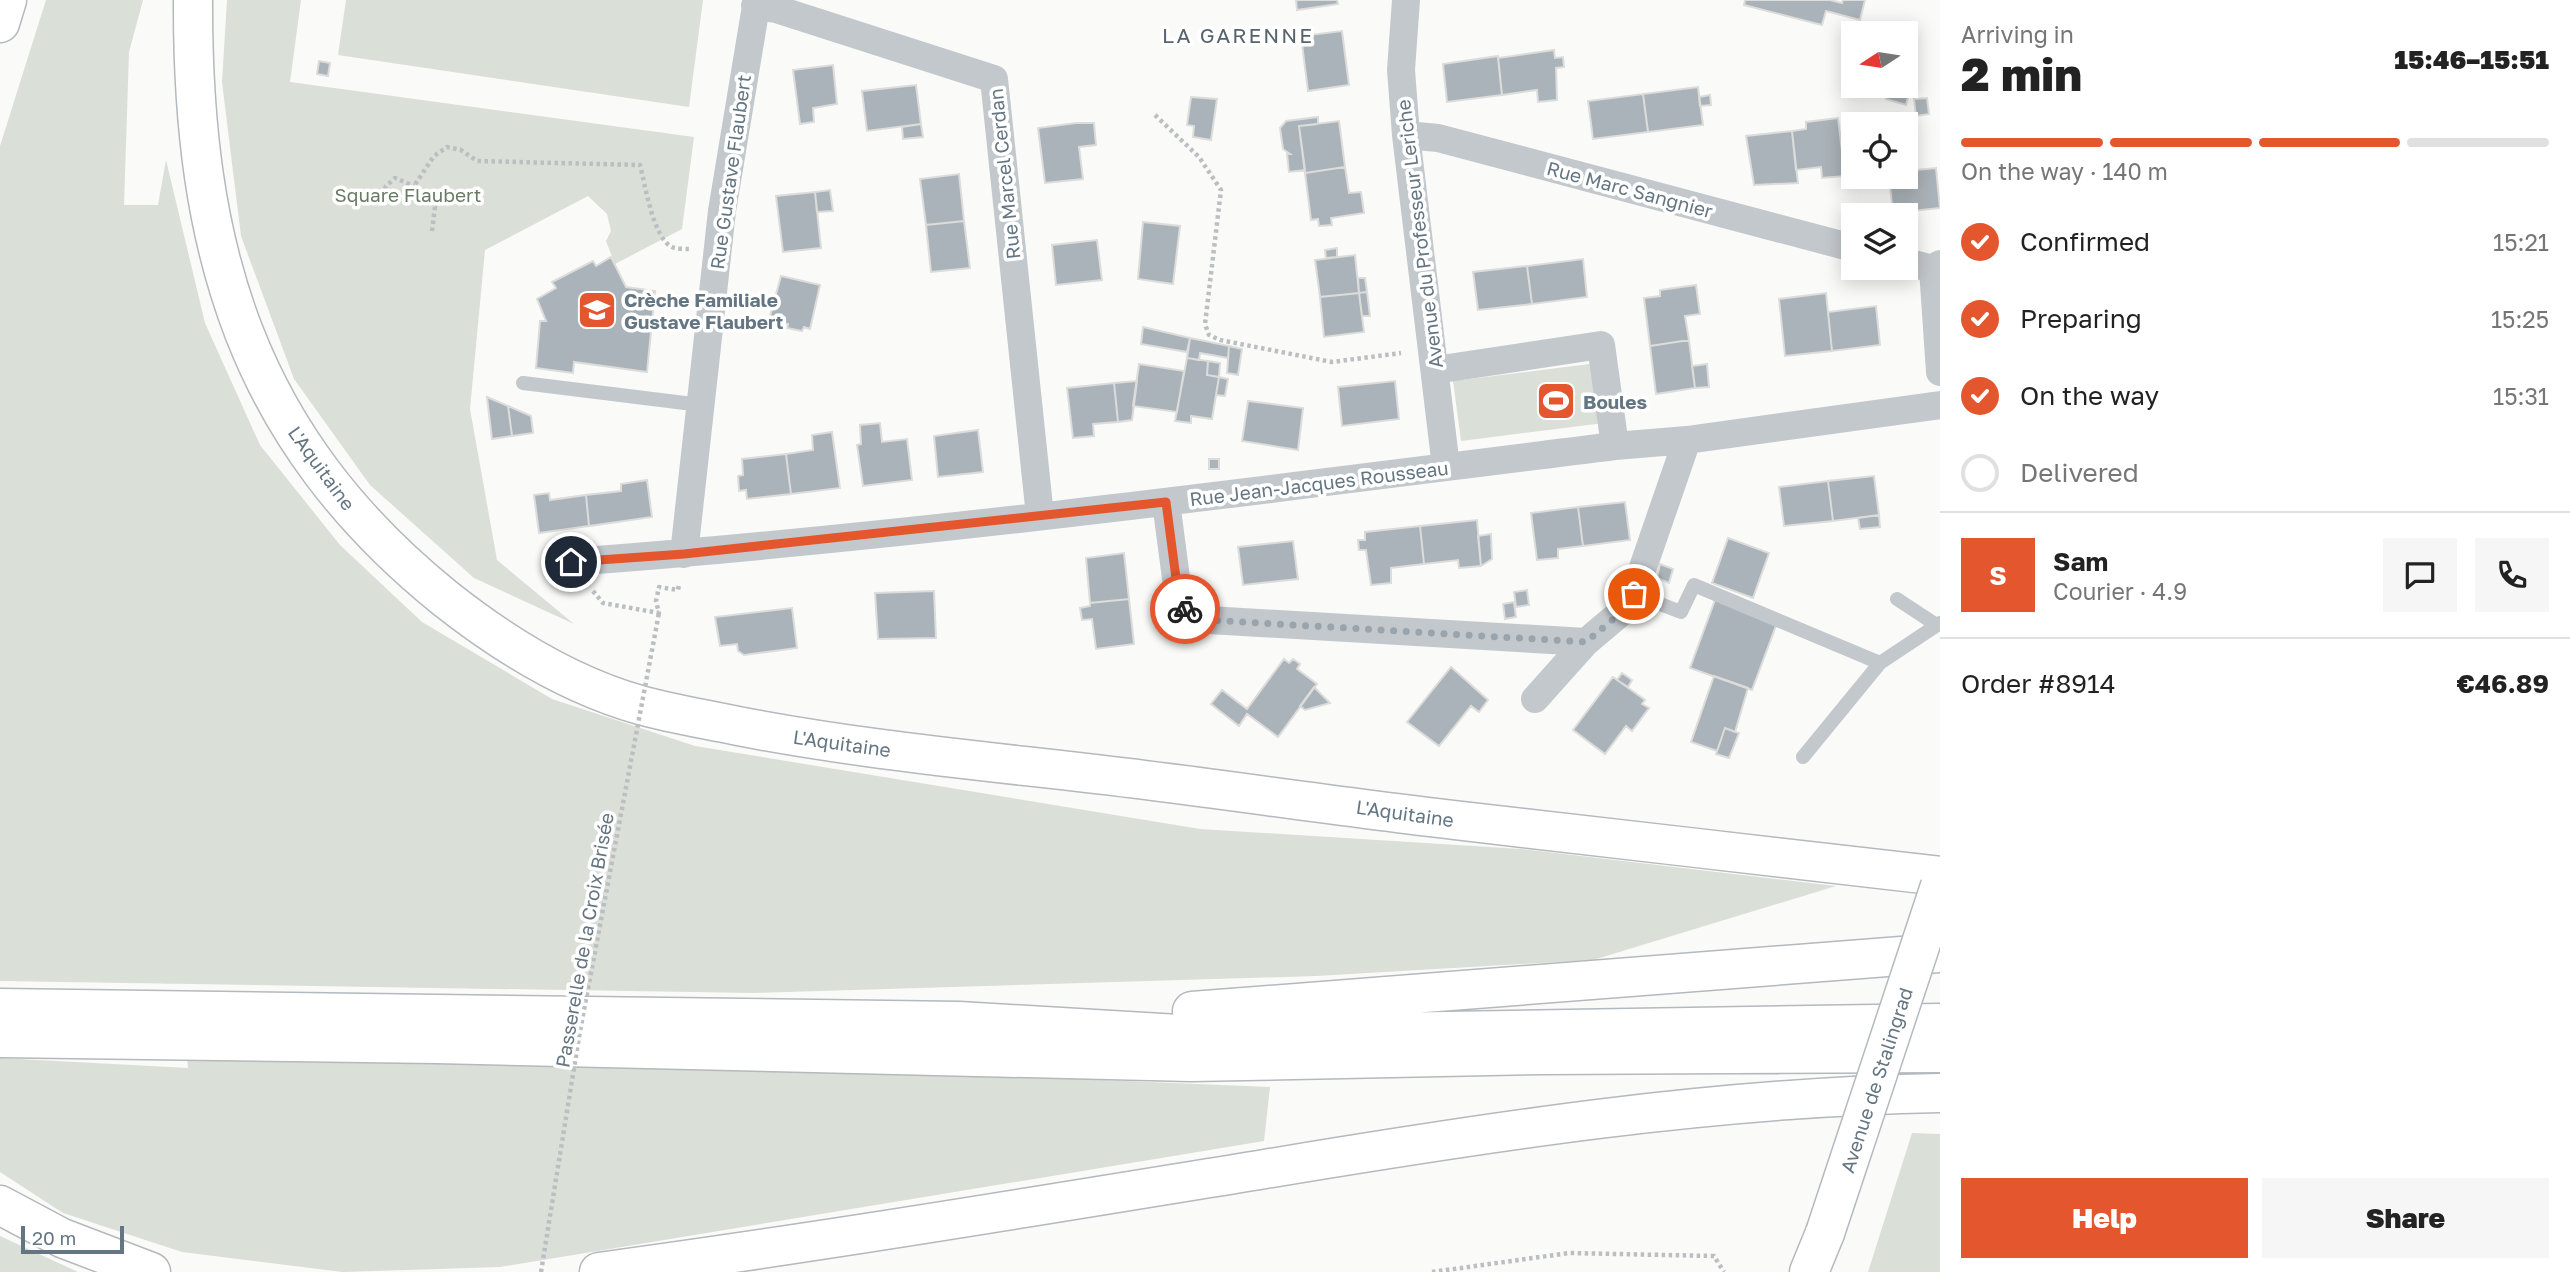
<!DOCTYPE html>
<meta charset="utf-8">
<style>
:root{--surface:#fff;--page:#f6f6f6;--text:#222;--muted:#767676;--line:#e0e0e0;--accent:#e4572e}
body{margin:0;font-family:"Golos Text",sans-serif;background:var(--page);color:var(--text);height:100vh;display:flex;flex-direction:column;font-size:26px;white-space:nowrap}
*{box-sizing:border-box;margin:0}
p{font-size:23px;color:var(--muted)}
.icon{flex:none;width:38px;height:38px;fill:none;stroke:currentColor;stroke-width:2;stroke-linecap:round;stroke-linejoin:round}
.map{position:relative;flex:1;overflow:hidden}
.sheet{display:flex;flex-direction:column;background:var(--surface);width:630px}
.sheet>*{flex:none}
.needle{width:46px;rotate:258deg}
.controls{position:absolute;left:1841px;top:21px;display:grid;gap:14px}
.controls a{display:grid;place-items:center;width:77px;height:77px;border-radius:0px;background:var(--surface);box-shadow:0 4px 18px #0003;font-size:35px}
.scale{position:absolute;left:21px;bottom:18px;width:103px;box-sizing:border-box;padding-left:7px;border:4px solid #657683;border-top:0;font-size:19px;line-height:24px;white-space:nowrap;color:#657683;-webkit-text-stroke:5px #fff;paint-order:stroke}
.pin{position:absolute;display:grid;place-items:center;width:60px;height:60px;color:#fff;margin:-30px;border:4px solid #fff;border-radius:50%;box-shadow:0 2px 7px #0007}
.courier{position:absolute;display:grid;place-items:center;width:70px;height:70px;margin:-35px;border:5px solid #e4572e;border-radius:50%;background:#fff;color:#222;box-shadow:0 2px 9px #0007}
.summary em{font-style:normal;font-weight:800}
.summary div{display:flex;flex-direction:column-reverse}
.summary{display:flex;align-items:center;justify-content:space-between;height:119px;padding:0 21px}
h1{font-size:46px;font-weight:800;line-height:52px}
.bar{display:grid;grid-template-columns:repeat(4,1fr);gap:10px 7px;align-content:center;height:84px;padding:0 21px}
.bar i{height:9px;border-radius:5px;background:var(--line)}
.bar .on{background:var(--accent)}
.bar p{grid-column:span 4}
.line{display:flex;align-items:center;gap:18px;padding:0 21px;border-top:2px solid var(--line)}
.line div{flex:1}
.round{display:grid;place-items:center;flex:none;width:74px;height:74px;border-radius:0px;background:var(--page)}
ol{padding:0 21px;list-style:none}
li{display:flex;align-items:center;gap:21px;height:77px}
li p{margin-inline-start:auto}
li .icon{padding:7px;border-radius:50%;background:var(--accent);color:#fff;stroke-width:4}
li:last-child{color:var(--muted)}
li i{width:38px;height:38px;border:4px solid var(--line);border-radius:50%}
.action{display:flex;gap:14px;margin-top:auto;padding:14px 21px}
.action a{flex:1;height:80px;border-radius:0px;background:var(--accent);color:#fff;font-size:28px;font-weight:800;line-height:80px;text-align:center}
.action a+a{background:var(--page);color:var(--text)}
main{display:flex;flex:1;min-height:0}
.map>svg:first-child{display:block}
.green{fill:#dadfd7}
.building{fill:#aab3b9;stroke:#dcdcda;stroke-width:2}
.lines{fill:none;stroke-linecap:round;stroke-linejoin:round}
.secondary-casing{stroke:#b3babf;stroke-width:41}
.highway-casing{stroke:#b4b9bd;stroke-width:41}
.path{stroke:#bbbfc2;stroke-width:4.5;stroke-dasharray:3.5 3.5;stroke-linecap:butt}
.lane{stroke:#c3c8cc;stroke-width:14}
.street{stroke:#c3c8cc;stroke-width:28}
.secondary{stroke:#fff;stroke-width:38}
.highway{stroke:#fff;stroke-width:38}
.secondary-bridge-casing{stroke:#b3babf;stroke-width:41;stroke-linecap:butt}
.path-bridge{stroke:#bbbfc2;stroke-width:4.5;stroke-dasharray:3.5 3.5;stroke-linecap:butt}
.secondary-bridge{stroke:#fff;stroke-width:38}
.done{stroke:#99a4ac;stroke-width:7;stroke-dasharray:0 12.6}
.route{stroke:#e4572e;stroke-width:9}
.labels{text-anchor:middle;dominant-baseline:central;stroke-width:7;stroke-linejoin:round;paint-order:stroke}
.street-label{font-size:19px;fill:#657683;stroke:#fff}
.park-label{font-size:19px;fill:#687a64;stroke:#fff}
.poi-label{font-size:19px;font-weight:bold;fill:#657683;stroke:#fff;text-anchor:start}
.neighbourhood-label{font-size:21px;letter-spacing:2px;fill:#57646e;stroke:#fff}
</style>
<main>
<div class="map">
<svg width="1940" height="1272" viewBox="0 0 1940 1272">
<rect width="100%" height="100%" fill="#fafaf8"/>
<path class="green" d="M46 0H143L129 52 124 205H158L166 160 205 323 260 445 340 545 422 622 552 699 695 746 1200 829 1521 849 1836 886 1593 960 1316 976 753 993 0 981V146Z
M227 0H301L290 82 694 137 682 229 615 264 606 241 611 231 607 214 588 196 485 250 470 409 497 560 574 624 474 578 370 485 294 379 241 236 222 82Z
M346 0H703L689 107 338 55Z
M1597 363 1604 423 1461 441 1453 381Z
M187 1057 695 1063 1270 1087 1264 1141 500 1267 343 1272 182 1252 63 1213 0 1172V1058L188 1068Z
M1912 1133 1940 1134V1272H1868Z
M0 1236 78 1272H0Z"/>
<path class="building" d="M1296 0H1337L1338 4 1297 10Z
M1745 0H1830L1842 3 1843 0H1865L1860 20 1826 11 1822 25 1744 5Z
M1342 31 1349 85 1308 91 1301 36Z
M1554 50 1555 58 1563 57 1564 67 1556 68 1557 100 1538 102 1537 90 1502 95 1498 58Z
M1498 56 1502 95 1447 102 1443 64Z
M319 61 330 63 328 76 317 74Z
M833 65 837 104 813 108 814 122 800 124 793 70Z
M1906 84 1911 85 1906 105 1886 99 1889 86Z
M916 85 921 124 867 131 862 91Z
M1698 87 1703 125 1648 132 1643 94Z
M1643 94 1648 132 1593 139 1588 101Z
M1710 95 1711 105 1700 106 1699 97Z
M1191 97 1217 99 1211 140 1193 137 1194 126 1187 125Z
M1927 98 1929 114 1916 116 1914 99Z
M1318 117V124L1299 126 1305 170 1289 172 1287 154H1290L1283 149 1280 128 1286 121Z
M1838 118 1845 176 1822 178 1821 167 1796 170 1792 131 1806 129V122Z
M1339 121 1345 167 1305 173 1299 126Z
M1076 123H1094L1096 145 1079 147 1083 179 1045 183 1038 128Z
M921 124 923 137 903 139 902 127Z
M1792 131 1798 183 1754 185 1746 136Z
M1849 131 1850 142 1841 144 1840 133Z
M1345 167 1349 193 1361 192 1364 213 1331 218 1332 225 1319 226 1318 219 1311 220 1305 173Z
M1936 168 1940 208 1893 213 1889 177H1906V171Z
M959 174 964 221 926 225 920 179Z
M830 190 833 211 817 212 815 192Z
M815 192 821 248 783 252 776 196Z
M964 221 970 268 931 272 926 225Z
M1143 222 1180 226 1173 284 1138 279Z
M1097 240 1102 280 1056 285 1052 245Z
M1337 248V257L1326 258 1325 250Z
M1355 255 1359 293 1320 297 1315 260Z
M611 257 626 287 655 291 647 372 574 362 573 373 536 368 540 321H546L537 299 556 288 552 282 593 261 596 266Z
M1583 259 1587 297 1532 304 1527 266Z
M1527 266 1532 304 1478 310 1473 272Z
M781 276 820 285 810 329 804 327 802 331 787 328 788 324 769 320Z
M1358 278H1365L1367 292 1359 293Z
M1696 285 1700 314 1685 316 1689 340 1650 346 1644 298 1660 296V290Z
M1367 292 1370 316H1362L1359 293Z
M1359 293 1364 332 1324 337 1320 297Z
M1826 293 1832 351 1785 356 1779 299Z
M1876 306 1880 345 1832 351 1828 312Z
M1143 327 1190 338 1187 352 1141 344Z
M1190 338 1229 346 1228 358 1200 353 1199 360 1187 358Z
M1689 340 1695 388 1656 394 1650 346Z
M1229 346 1242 349 1238 375 1227 373Z
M1187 358 1208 361 1207 375 1219 377 1212 419 1191 416V423L1175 421Z
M1208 361 1220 363 1219 377 1207 375Z
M1139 364 1184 371 1177 412 1133 406Z
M1707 364 1709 387 1695 388 1692 366Z
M1219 377 1228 379 1225 396 1216 395Z
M1137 381 1132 420 1118 422 1114 383Z
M1395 381 1399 419 1342 426 1338 387Z
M1114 383 1118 422 1093 424 1094 436 1073 438 1067 388Z
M487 397 508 406 512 436 492 439Z
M1248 401 1303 408 1298 450 1242 441Z
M508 406 531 416 533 433 512 436Z
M880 423 882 442 907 439 912 480 863 486 857 445 861 444 860 425Z
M978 430 983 472 938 477 934 436Z
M832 432 840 488 791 494 786 454 813 450 812 435Z
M786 454 791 494 747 499 746 490 739 491 738 476 743 475 742 459Z
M1209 459H1219V469H1209Z
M1874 476 1879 515 1833 521 1828 481Z
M647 480 652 517 589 526 586 495 621 491V484Z
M1828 481 1833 521 1784 526 1779 487Z
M549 493 550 500 586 495 589 526 539 533 534 495Z
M1625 502 1630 540 1583 546 1578 507Z
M1578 507 1583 546 1558 549V558L1537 560 1531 513Z
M1879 515 1880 527 1860 529 1858 518Z
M1477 520 1481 566 1459 568 1458 560 1424 564 1420 526Z
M1420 526 1424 564 1391 568V583L1371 585 1366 550H1359L1358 540H1365V532Z
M1491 534 1492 559 1481 566 1478 536Z
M1728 538 1769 553 1753 598 1712 583Z
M1293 541 1298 579 1243 585 1238 547Z
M1124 553 1129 599 1090 603 1086 558Z
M1660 564 1673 569 1669 583 1657 578Z
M1527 590 1529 605 1516 607 1514 592Z
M934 591 936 638 878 639 875 593Z
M1129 599 1134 644 1096 649 1092 619 1082 620 1080 608 1090 606V603Z
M1715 600 1777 623 1752 690 1690 668Z
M1514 602 1516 617 1505 619 1503 604Z
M792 608 797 648 744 655 738 651 737 644 720 646 715 617Z
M1284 659 1289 663 1293 659 1300 664 1297 669 1317 684 1278 737 1247 714 1239 726 1211 704 1222 690 1247 709Z
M1451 667 1488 700 1479 712 1471 706 1439 746 1407 722Z
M1622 673 1632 680 1628 687 1617 680Z
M1714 676 1748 688 1735 732 1725 728 1717 751 1691 742Z
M1613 677 1645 700 1642 704 1649 708 1632 731 1626 726 1605 754 1573 730Z
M1314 687 1330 703 1305 710 1300 706Z
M1725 728 1739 733 1729 758 1716 754Z"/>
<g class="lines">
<g class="secondary-casing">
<path id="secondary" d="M1809 1272 1825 1233"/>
</g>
<g class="highway-casing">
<path id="highway" d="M193 0C192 249 246 438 446 599 503 644 569 685 640 705 672 714 705 719 738 726 872 752 1009 763 1145 780 1248 793 1351 808 1454 820 1616 840 1778 856 1940 876
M0 23 7 0
M0 1008 959 1021 1195 1035 1940 1023
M1192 1011 1940 953
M0 1038 437 1044 1191 1062 1541 1055 1940 1053
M0 1205 62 1238 151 1272
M599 1272C821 1242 1043 1205 1265 1169 1488 1132 1713 1097 1940 1093"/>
</g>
<path class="path" d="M1155 115 1199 157 1221 190 1205 324 1209 335 1220 340 1332 362 1401 353
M379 202 386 186 395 178 414 186
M432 231 435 207 414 186 434 156 447 147 461 150 477 161 640 165C645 184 653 238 672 247 676 249 684 249 689 249
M593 591 603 603 659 613 656 601 659 587 678 590 679 585
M1432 1272 1569 1253 1714 1256 1724 1272"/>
<path class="lane" d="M523 383 701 405
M1634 594 1681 612 1694 585 1880 663
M1897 599 1935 624
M1803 757 1880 663 1940 623"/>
<path class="street" d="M1406 0 1401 70 1406 135 1446 467
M755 6 776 9 994 79 1040 516
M1406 135 1438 138 1853 248
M1906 262 1933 269 1940 264
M1933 269 1940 372
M1435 370 1601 345 1615 446
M1166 502 1179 601 1192 619 1586 642
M684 554 722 211 757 0
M571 562C920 536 1268 489 1615 446L1687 440 1940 405
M1535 699 1586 642 1630 605 1687 440"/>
<use href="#secondary" class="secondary"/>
<use href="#highway" class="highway"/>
<g class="secondary-bridge-casing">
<path id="secondary-bridge" d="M1825 1233 1940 886"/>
</g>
<path class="path-bridge" d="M541 1272 580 1031 659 613"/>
<use href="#secondary-bridge" class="secondary-bridge"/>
</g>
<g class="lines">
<path class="done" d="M1185 609 1192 619 1586 642 1630 605 1634 594"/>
<path class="route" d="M571 562 684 554 1166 502 1179 601 1185 609"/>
</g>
<defs>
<g id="school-square" transform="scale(2.0125)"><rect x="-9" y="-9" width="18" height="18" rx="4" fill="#e4572e" stroke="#fff"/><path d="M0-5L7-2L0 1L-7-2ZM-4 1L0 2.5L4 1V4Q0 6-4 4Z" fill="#fff"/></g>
<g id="stadium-square" transform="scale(2.0125)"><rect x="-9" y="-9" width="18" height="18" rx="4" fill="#e4572e" stroke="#fff"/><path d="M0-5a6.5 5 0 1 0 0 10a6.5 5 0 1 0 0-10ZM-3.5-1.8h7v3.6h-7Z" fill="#fff"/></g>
</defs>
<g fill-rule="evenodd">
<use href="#school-square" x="597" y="310"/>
<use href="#stadium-square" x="1556" y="401"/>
</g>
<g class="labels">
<g class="street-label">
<text transform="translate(730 172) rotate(-82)">Rue Gustave Flaubert</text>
<text transform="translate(1004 174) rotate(-96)">Rue Marcel Cerdan</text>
<text transform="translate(1630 189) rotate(15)">Rue Marc Sangnier</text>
<text transform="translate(1419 234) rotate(-97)">Avenue du Professeur Leriche</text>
<text transform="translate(322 468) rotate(54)">L'Aquitaine</text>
<text transform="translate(1319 483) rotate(-7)">Rue Jean-Jacques Rousseau</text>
<text transform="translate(842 743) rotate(8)">L'Aquitaine</text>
<text transform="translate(1405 813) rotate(8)">L'Aquitaine</text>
<text transform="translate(584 940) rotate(-80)">Passerelle de la Croix Brisée</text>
<text transform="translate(1876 1080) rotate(-72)">Avenue de Stalingrad</text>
</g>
<g class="park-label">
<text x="408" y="194">Square Flaubert</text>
</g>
<g class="poi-label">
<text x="624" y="299">Crèche Familiale<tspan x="624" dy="22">Gustave Flaubert</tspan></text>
<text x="1583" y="401">Boules</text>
</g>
<g class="neighbourhood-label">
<text x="1238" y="35">LA GARENNE</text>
</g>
</g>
</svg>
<div class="controls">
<a><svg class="needle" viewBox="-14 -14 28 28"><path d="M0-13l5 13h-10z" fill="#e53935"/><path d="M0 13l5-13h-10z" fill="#767676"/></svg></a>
<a><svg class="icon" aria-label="locate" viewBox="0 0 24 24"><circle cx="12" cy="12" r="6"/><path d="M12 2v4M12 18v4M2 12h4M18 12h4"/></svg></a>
<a><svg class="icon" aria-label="layers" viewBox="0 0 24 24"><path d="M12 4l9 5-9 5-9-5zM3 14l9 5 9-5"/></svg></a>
</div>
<div class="scale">20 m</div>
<div class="pin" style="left:1634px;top:594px;background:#ea580c"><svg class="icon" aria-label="bag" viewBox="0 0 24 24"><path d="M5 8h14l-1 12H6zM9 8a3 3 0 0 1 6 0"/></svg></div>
<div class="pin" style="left:571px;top:562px;background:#1f2937"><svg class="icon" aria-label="home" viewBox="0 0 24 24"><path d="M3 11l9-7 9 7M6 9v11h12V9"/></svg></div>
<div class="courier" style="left:1185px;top:609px"><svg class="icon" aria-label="bike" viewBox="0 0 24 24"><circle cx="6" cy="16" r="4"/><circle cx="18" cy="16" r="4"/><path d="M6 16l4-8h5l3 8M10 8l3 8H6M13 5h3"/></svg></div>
</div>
<section class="sheet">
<div class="summary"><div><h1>2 min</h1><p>Arriving in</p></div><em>15:46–15:51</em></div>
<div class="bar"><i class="on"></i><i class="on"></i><i class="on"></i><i></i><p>On the way · 140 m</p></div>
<ol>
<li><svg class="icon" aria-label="check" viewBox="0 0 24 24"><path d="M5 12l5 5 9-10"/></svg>Confirmed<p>15:21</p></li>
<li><svg class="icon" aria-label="check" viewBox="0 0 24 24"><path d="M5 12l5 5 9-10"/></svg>Preparing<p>15:25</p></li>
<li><svg class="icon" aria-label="check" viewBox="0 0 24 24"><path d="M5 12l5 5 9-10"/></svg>On the way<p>15:31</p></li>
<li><i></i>Delivered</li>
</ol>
<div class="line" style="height:126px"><b class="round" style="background:var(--accent);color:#fff">S</b><div><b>Sam</b><p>Courier · 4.9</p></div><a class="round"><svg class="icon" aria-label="chat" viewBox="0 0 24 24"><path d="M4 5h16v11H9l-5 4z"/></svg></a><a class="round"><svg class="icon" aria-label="phone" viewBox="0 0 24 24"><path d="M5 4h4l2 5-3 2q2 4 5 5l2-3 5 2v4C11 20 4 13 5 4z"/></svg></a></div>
<div class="line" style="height:91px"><div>Order #8914</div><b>€46.89</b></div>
<div class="action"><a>Help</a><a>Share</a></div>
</section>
</main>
